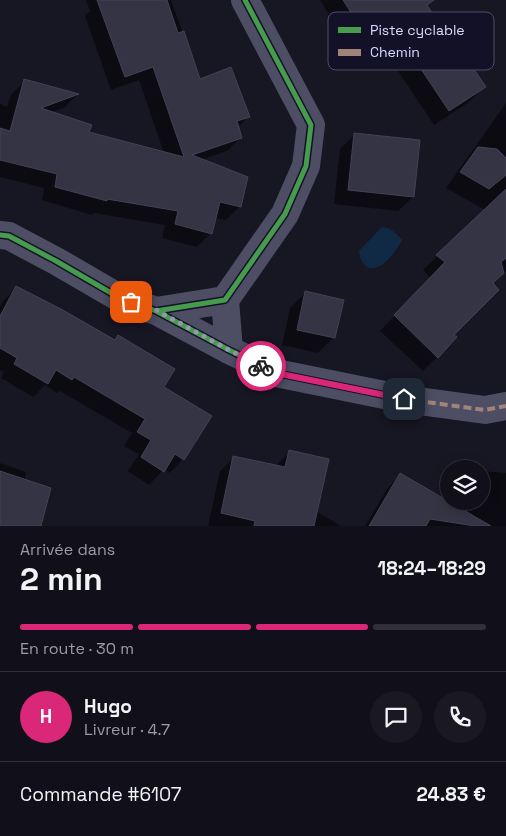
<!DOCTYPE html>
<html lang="fr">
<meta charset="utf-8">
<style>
:root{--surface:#11101a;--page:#1a1923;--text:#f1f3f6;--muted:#9c9da2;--line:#303039;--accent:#db2777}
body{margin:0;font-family:"Space Grotesk",sans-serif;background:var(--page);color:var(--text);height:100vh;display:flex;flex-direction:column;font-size:19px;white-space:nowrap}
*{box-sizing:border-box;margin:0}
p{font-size:16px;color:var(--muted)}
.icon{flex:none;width:28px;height:28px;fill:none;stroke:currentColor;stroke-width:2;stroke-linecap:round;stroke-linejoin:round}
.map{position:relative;height:526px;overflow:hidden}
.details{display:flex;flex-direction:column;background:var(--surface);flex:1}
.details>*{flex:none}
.buttons{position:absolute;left:440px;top:460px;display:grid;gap:10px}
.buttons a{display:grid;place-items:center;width:50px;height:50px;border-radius:50%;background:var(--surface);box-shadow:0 2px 12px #0003,0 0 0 1px var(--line);font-size:25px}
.pin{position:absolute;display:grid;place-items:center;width:42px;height:42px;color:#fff;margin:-21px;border-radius:10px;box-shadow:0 2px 8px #0006}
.courier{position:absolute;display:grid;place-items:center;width:50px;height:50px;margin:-25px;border:4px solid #db2777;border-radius:50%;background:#fff;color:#222;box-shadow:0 1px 6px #0007}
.summary em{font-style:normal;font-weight:600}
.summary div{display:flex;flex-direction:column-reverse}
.summary{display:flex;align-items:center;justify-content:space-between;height:85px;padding:0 20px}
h1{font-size:32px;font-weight:600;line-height:38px}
.bar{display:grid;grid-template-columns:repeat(4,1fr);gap:8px 5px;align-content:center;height:60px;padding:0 20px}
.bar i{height:6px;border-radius:4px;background:var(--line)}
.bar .active{background:var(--accent)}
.bar p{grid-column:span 4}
.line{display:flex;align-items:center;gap:12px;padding:0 20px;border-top:1px solid var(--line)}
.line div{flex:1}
.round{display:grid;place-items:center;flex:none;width:52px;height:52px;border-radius:26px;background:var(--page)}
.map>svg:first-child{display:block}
.water{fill:#102a46}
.shadow{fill:#0007}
.building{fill:#353444;stroke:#434256}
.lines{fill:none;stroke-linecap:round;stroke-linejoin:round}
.minor{stroke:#4d4e63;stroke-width:28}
.quiet{stroke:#a18479;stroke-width:4;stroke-dasharray:8 4;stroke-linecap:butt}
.cycleway-casing{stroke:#121128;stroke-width:8}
.cycleway{stroke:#469c4c;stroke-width:5}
.done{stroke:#9696b1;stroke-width:5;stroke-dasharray:0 9}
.route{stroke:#db2777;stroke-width:6}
.key{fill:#121128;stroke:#4e4e68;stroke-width:1}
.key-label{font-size:14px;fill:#dbdbfd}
</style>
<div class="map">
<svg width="506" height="526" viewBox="0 0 506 526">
<rect width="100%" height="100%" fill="#171623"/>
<path class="water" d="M382 227C391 228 396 233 402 240 397 250 379 276 366 266 361 262 360 257 359 251Z"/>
<path class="shadow" d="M86 0H171L200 81 249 116 237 128 241 137 227 151 201 160 240 206 226 220 215 218 211 233 197 247 162 238 165 225 94 213 92 215 42 200 44 188 0 177V104L7 107 11 95 25 81 77 95 64 108 51 112 88 133 164 153 139 80 111 90 85 16 90 11Z
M320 0H422L447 39 484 87 469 102 434 125 388 56 383 58 373 43 354 56Z
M506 103V271L492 284 437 357 423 371 380 331 431 278 423 270 485 210 446 188Z
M354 135 413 197 398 211 334 204 340 149Z
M17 288 163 387 183 459 170 473 164 469 149 485 128 471 139 454 124 446 132 433 60 391 57 393 45 385 33 397 1 378 4 372 0 370V307L3 301Z
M306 292 334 337 318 353 282 345 290 308Z
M290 451 316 511 341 526H208L220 471 234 458 276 466Z
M0 463 26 472 25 480 0 526Z
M481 471 506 473V526H365L387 489 400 475 462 511 463 501H481Z"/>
<path class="building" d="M97 0H167L178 33 184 31 200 79 231 67 250 117 237 121 242 138 192 155 248 177 241 207 220 202 212 234 175 224 178 211 107 199V201L55 187 57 174 0 160V128L10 131 24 79 79 94 41 108 92 125 89 132 184 157 153 67 125 77Z
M343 0H434L427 5 447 37 451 35 486 87 449 111 403 42 399 44 388 29 370 42Z
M354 133 420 140 414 197 348 190Z
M478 147 497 149 506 158V175L489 189 460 172Z
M506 189V258L501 262 504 273 493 283 499 290 454 335 457 337 438 358 394 315 445 262 436 255Z
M16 286 61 309 115 340 118 335 175 369 164 387 212 416 184 460 175 454 164 472 141 457 151 440 137 432 145 419 74 377 72 380 56 370 48 384 14 364 17 358 0 348V316Z
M305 291 344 300 335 338 297 330Z
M289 450 329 459 314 526H254L255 521 221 513 233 456 285 467Z
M0 471 51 488 41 526H0Z
M400 473 491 526H475L430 519 426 526H369Z"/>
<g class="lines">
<path class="minor" d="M0 235 9 236 56 261 118 297 156 311 225 300 285 214 306 166 311 125 245 0
M225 300 229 350
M156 311 229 350 276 373 404 399 485 410 506 406"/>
<path class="quiet" d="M404 399 485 410 506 406"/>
<g class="cycleway-casing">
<path id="cycleway" d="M0 235 9 236 56 261 118 297 156 311 225 300 285 214 306 166 311 125 245 0
M156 311 229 350 276 373 404 399"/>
</g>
<use href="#cycleway" class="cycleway"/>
</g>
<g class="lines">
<path class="done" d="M131 302 156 310 229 350 261 366"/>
<path class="route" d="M261 366 276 373 404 399"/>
</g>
<rect x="328" y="12" width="166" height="58" rx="8" class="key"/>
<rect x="338" y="27" width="23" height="6" fill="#469c4c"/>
<rect x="338" y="49" width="23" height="7" fill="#a18479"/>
<g class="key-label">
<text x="370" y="35">Piste cyclable</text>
<text x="370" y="57">Chemin</text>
</g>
</svg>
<div class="buttons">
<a><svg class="icon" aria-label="layers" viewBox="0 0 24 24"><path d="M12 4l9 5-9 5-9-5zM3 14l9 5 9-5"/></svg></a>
</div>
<div class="pin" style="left:131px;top:302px;background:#ea580c"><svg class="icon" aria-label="bag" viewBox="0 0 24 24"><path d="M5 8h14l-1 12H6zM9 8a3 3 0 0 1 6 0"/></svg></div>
<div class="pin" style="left:404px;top:399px;background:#1f2937"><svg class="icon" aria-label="home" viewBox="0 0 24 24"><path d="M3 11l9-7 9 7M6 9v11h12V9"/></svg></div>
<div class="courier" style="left:261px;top:366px"><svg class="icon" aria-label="bike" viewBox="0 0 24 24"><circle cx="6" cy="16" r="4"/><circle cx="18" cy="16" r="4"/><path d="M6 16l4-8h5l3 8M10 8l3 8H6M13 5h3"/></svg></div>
</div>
<section class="details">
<div class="summary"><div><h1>2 min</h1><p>Arrivée dans</p></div><em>18:24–18:29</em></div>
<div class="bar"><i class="active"></i><i class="active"></i><i class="active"></i><i></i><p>En route · 30 m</p></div>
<div class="line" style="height:90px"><b class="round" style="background:var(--accent);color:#fff">H</b><div><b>Hugo</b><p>Livreur · 4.7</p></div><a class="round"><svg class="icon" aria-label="chat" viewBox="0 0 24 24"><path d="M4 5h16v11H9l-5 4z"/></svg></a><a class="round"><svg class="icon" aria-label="phone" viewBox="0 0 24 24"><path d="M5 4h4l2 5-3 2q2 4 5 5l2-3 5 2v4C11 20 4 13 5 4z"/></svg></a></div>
<div class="line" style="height:65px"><div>Commande #6107</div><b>24.83 €</b></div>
</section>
